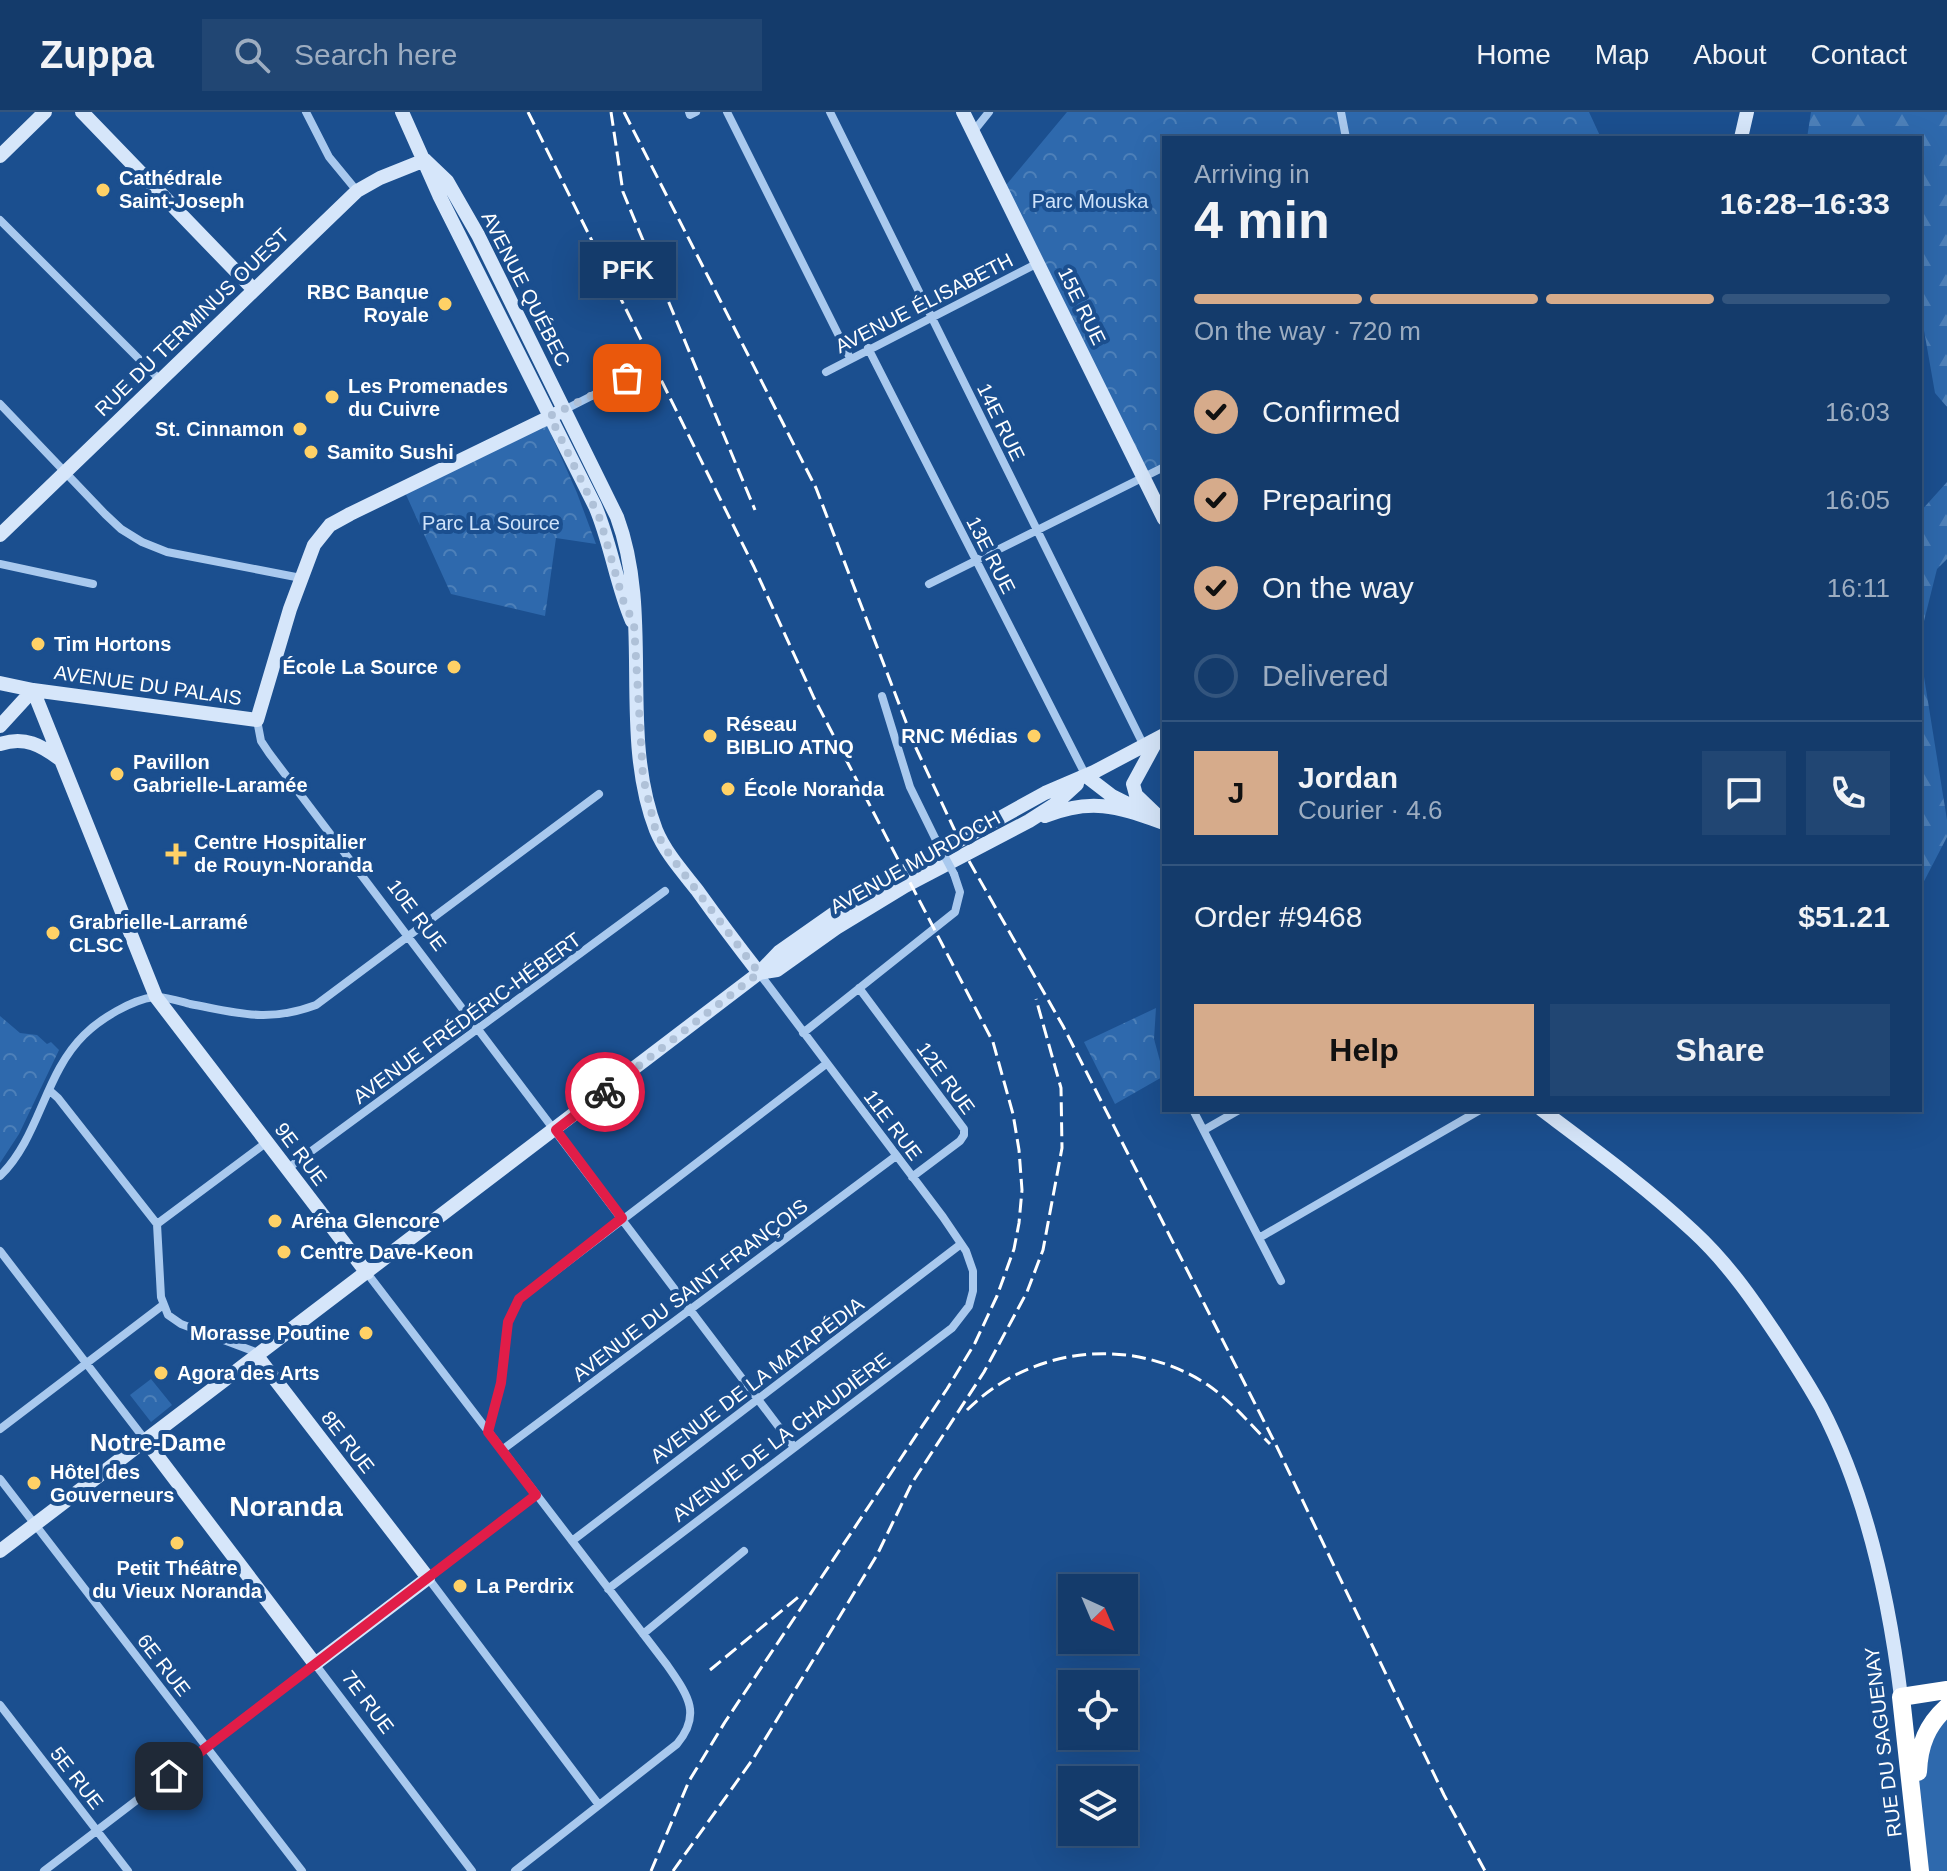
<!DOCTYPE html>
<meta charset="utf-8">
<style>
:root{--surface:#143b6b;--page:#214673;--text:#f1f3f6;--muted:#9dadc1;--line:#33557e;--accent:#d6ab8b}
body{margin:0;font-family:Arial,sans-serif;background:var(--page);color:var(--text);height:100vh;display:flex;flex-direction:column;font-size:30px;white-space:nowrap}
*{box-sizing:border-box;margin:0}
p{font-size:26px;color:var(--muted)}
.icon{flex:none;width:44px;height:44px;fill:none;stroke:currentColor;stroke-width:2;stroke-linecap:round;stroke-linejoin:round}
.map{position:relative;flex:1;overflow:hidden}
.side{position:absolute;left:1162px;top:24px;width:760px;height:976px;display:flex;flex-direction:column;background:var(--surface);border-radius:0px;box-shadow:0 8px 32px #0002,0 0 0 2px var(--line)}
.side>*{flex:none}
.needle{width:52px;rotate:136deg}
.buttons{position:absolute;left:1058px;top:1462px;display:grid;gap:16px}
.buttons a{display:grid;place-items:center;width:80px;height:80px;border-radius:0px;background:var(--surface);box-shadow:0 8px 32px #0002,0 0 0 2px var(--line);font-size:40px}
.pin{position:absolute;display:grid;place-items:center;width:68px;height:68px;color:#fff;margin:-34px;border-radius:16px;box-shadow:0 4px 12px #0006}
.courier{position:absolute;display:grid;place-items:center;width:80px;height:80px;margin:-40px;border:6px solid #e11d48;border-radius:50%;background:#fff;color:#222;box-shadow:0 2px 10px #0007}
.bubble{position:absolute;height:56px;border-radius:0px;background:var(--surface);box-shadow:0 8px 32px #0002,0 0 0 2px var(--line);font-size:26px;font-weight:800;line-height:56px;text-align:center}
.headline em{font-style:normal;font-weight:800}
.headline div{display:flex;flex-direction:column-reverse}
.headline{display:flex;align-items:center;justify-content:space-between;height:136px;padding:0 32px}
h1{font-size:52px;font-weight:800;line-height:60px}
.bar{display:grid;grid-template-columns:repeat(4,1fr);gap:12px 8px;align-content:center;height:96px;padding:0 32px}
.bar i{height:10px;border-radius:6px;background:var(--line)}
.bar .selected{background:var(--accent)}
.bar p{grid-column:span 4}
.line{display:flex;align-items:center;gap:20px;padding:0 32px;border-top:2px solid var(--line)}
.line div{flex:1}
.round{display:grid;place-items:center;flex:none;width:84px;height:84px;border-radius:0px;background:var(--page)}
ol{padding:0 32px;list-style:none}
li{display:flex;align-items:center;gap:24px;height:88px}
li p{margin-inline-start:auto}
li .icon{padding:8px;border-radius:50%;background:var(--accent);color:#111;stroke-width:4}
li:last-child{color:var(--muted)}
li i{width:44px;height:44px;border:4px solid var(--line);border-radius:50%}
.button{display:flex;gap:16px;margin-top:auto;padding:16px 32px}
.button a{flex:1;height:92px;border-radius:0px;background:var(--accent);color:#111;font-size:32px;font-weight:800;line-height:92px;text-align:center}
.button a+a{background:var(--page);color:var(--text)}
header{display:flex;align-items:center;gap:48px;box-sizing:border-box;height:112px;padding:0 40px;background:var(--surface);border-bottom:2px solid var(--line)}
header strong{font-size:38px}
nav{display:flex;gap:44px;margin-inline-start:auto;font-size:28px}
.search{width:560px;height:72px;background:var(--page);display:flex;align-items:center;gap:20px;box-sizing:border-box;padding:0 28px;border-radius:0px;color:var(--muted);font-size:30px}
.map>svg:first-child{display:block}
.green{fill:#2e69ad}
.forest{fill:url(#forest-firs)}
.park{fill:url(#park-crowns)}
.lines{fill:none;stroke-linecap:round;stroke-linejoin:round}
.street{stroke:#a9c9ee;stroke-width:8}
.secondary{stroke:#d6e6fa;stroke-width:14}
.highway{stroke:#fff;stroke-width:18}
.rail{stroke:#fff;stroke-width:3;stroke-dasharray:14 6;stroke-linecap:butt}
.street-bridge{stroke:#a9c9ee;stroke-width:8}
.done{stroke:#afc1d8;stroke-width:8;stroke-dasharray:0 14.4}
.route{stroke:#e11d48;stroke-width:10}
.poi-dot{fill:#ffd166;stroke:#1b4f8f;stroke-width:3}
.labels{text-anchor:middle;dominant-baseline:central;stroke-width:8;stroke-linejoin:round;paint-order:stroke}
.poi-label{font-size:20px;font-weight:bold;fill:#fff;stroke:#1b4f8f;text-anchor:start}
.park-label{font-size:20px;fill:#cfe3fa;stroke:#1b4f8f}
.street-label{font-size:20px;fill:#fff;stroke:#1b4f8f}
.quarter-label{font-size:24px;font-weight:bold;fill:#fff;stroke:#1b4f8f}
.district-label{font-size:28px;font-weight:bold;fill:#fff;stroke:#1b4f8f}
</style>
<header>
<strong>Zuppa</strong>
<div class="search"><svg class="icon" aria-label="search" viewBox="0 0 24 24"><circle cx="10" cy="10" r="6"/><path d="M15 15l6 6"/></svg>Search here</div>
<nav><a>Home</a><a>Map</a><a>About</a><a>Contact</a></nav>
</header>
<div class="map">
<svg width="1947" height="1759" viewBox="0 0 1947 1759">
<defs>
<pattern id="forest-firs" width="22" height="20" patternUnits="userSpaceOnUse" patternTransform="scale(2)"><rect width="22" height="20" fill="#2e69ad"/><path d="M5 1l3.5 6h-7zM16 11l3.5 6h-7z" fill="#4d80b9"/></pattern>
<pattern id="park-crowns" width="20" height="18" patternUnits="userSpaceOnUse" patternTransform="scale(2)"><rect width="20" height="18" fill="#2e69ad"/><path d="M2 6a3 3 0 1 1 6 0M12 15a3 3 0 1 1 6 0" fill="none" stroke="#4d80b9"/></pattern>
</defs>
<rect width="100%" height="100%" fill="#1b4f8f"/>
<path class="green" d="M1947 1595V1759H1920L1913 1707 1926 1620Z"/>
<path class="forest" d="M1811 0H1947V295L1935 281 1922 207 1920 208V26H1807Z
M1947 370V447L1937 457 1920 525V400Z
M1920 540 1947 708V725L1920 777Z"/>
<path class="park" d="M1067 0H1589L1601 26H1164V355L1144 366 1002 78Z
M547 313 577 381 596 432 556 426 545 504 451 482 403 376Z
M1156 896 1154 927 1164 964 1115 992 1084 930Z
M0 904 20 921 37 923 47 932 51 930 59 938 19 1022 0 1051Z
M151 1267 172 1293 151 1310 130 1283Z"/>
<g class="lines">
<path class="street" d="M306 0 329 45 357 79
M689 0 690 3 696 0
M727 0 850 246
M830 0 1144 634
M1341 0 1346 26
M973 20 989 0
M0 108 160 268
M868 236 1086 664
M826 260 1038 151
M0 292 105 402 121 417 142 430 167 440 301 466
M564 298 627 266
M0 452 93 472
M929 472 1164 355
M882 584 910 675 936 728
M257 608 261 629 269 641 794 1335
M859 876 964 1017V1023L960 1029 912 1065
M803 921 955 800 960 780 954 762
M49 978 58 986 157 1112 161 1185 168 1203 181 1212 253 1239 257 1244
M1193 998 1281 1169
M1204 1018 1239 998
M287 1057 665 779
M0 1064C40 1025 44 962 84 923 100 907 131 888 154 885 164 884 179 889 190 892 239 901 267 911 316 893L599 682
M157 1112 267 1030
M1259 1126 1480 998
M0 1139 146 1329
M367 1161 667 1553C686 1581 703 1601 677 1632L515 1759
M0 1317 163 1193
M488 1320 501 1271 508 1210 519 1187 826 952
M502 1338 896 1044
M0 1367 302 1759
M536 1383 428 1466 599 1693
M572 1429 961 1132
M608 1477 952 1216 969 1194 973 1179V1159L966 1139 943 1105 759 861
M643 1522 744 1439
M0 1593 128 1759
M44 1759 315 1552 472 1759"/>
<path class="secondary" d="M82 0 254 178
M402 0 439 83 595 394C611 431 616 472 632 509
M963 0 1164 407
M1741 26 1747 0
M0 44 45 0
M425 48 447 69 478 123 617 405C654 504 618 620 656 718 665 740 682 759 697 778 717 806 738 834 759 861
M0 423 357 79 380 66 425 48
M0 571 33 578 257 608 290 497 314 433 330 413 350 402 564 298
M33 578 156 885 367 1161
M0 614 33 578
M1157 628 1133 672 1136 683 1161 707
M0 632C25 624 41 633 61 648
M1086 664 1112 684 1136 696
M1045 704C1093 685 1118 695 1164 711
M759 861 777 858 836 816 905 774 1029 709 1054 693 1077 672
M1542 998C1594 1037 1646 1075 1693 1119 1729 1152 1756 1192 1783 1233 1796 1253 1809 1273 1821 1295 1867 1383 1889 1486 1901 1585
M146 1329 315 1552 428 1466 257 1244
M0 1439 759 861 779 840 836 800 890 767 1045 681 1094 660 1164 623"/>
<path class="highway" d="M1918 1660C1919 1633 1927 1613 1947 1595
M1920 1759 1901 1585 1947 1578"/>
<path class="rail" d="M528 0 754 455 814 586 993 930 1013 1002 1019 1038 1022 1078 1019 1111 1014 1137 997 1184 975 1231 947 1277 725 1610 689 1669 651 1759
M611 0 623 80 755 398
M624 0 816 376 916 636 955 719
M969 749 1063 914 1276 1333 1444 1683 1485 1759
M967 1298C1032 1234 1132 1223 1208 1273 1231 1289 1250 1312 1270 1332
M710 1558 802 1482
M673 1759 753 1647 877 1443 912 1371 984 1260 1027 1180 1043 1138 1062 1036 1061 976 1036 887"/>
<path class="street-bridge" d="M936 728 954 762"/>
</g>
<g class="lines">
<path class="done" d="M605 980 759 861 669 742 656 720 643 665 634 512 623 488 600 407 550 304 627 266"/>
<path class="route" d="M169 1664 536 1383 488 1320 501 1271 508 1210 519 1187 622 1106 556 1018 605 980"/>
</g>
<g class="poi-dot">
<circle cx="103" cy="78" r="8"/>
<circle cx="445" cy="192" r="8"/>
<circle cx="332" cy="285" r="8"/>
<circle cx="300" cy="317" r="8"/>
<circle cx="311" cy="340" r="8"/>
<circle cx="38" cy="532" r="8"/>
<circle cx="454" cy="555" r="8"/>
<circle cx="710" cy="624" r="8"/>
<circle cx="1034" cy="624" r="8"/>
<circle cx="117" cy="662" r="8"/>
<circle cx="728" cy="677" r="8"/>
<path d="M172 730h8v8h8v8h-8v8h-8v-8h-8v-8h8z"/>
<circle cx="53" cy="821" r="8"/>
<circle cx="275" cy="1109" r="8"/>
<circle cx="284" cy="1140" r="8"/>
<circle cx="366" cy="1221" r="8"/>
<circle cx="161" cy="1261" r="8"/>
<circle cx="34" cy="1371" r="8"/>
<circle cx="177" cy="1431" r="8"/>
<circle cx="460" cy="1474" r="8"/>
</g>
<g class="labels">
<g class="poi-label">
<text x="119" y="66">Cathédrale<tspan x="119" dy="23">Saint-Joseph</tspan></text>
<text x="429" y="180" text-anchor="end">RBC Banque<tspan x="429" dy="23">Royale</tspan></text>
<text x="348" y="274">Les Promenades<tspan x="348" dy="23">du Cuivre</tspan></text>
<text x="284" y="317" text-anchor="end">St. Cinnamon</text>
<text x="327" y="340">Samito Sushi</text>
<text x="54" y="532">Tim Hortons</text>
<text x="438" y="555" text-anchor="end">École La Source</text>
<text x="726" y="612">Réseau<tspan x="726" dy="23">BIBLIO ATNQ</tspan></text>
<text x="1018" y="624" text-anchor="end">RNC Médias</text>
<text x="133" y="650">Pavillon<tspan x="133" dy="23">Gabrielle-Laramée</tspan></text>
<text x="744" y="677">École Noranda</text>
<text x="194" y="730">Centre Hospitalier<tspan x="194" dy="23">de Rouyn-Noranda</tspan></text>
<text x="69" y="810">Grabrielle-Larramé<tspan x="69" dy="23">CLSC</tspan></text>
<text x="291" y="1109">Aréna Glencore</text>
<text x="300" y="1140">Centre Dave-Keon</text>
<text x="350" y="1221" text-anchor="end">Morasse Poutine</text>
<text x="177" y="1261">Agora des Arts</text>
<text x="50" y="1360">Hôtel des<tspan x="50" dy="23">Gouverneurs</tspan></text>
<text x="177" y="1456" text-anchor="middle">Petit Théâtre<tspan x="177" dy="23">du Vieux Noranda</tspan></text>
<text x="476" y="1474">La Perdrix</text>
</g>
<g class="park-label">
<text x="1090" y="89">Parc Mouska</text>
<text x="491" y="411">Parc La Source</text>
</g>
<g class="street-label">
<text transform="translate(526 177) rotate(63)">AVENUE QUÉBEC</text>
<text transform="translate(924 191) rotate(-27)">AVENUE ÉLISABETH</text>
<text transform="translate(1082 194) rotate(64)">15E RUE</text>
<text transform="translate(192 210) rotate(-44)">RUE DU TERMINUS OUEST</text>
<text transform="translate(1001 310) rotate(64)">14E RUE</text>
<text transform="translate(991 443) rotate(63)">13E RUE</text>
<text transform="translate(148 573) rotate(8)">AVENUE DU PALAIS</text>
<text transform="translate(915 750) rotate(-29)">AVENUE MURDOCH</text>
<text transform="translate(417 803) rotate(53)">10E RUE</text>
<text transform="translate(467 906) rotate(-36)">AVENUE FRÉDÉRIC-HÉBERT</text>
<text transform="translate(946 966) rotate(54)">12E RUE</text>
<text transform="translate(893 1013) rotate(53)">11E RUE</text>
<text transform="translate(301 1042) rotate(53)">9E RUE</text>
<text transform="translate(690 1178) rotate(-37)">AVENUE DU SAINT-FRANÇOIS</text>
<text transform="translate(757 1268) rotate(-37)">AVENUE DE LA MATAPÉDIA</text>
<text transform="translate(781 1325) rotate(-37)">AVENUE DE LA CHAUDIÈRE</text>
<text transform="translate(348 1330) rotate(52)">8E RUE</text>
<text transform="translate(164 1553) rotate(52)">6E RUE</text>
<text transform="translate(368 1590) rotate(53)">7E RUE</text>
<text transform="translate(1883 1630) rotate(-97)">RUE DU SAGUENAY</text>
<text transform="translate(77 1666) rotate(52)">5E RUE</text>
</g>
<g class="quarter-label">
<text x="158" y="1330">Notre-Dame</text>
</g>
<g class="district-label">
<text x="286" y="1394">Noranda</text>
</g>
</g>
</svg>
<div class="buttons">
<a><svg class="needle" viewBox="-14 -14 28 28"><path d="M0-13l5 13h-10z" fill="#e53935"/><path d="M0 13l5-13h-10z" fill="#9dadc1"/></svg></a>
<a><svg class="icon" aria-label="locate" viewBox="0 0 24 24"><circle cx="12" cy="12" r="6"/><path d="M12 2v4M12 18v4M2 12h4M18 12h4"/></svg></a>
<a><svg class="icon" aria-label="layers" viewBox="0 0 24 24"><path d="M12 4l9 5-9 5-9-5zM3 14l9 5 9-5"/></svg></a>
</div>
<div class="pin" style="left:627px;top:266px;background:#ea580c"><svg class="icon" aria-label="bag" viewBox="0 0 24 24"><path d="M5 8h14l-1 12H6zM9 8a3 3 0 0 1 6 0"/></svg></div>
<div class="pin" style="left:169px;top:1664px;background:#1f2937"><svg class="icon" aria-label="home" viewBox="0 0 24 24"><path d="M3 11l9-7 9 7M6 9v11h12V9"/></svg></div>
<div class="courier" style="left:605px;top:980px"><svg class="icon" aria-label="bike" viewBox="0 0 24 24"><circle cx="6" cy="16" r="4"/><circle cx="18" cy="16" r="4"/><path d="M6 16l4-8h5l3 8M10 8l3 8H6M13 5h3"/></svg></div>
<div class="bubble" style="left:580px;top:130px;width:96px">PFK</div>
<section class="side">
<div class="headline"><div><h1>4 min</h1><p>Arriving in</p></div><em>16:28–16:33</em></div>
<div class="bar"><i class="selected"></i><i class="selected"></i><i class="selected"></i><i></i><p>On the way · 720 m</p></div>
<ol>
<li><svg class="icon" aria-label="check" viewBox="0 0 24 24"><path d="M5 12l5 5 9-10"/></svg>Confirmed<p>16:03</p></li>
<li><svg class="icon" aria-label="check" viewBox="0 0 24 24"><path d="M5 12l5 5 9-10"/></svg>Preparing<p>16:05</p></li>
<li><svg class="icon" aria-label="check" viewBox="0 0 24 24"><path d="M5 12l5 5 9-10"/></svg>On the way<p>16:11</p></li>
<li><i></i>Delivered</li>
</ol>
<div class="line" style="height:144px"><b class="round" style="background:var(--accent);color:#111">J</b><div><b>Jordan</b><p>Courier · 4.6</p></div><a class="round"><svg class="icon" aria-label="chat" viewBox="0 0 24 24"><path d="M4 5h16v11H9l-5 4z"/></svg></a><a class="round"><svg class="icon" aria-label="phone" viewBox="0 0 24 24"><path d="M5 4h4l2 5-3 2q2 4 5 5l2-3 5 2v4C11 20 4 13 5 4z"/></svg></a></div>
<div class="line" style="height:104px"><div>Order #9468</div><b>$51.21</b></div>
<div class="button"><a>Help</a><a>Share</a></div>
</section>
</div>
